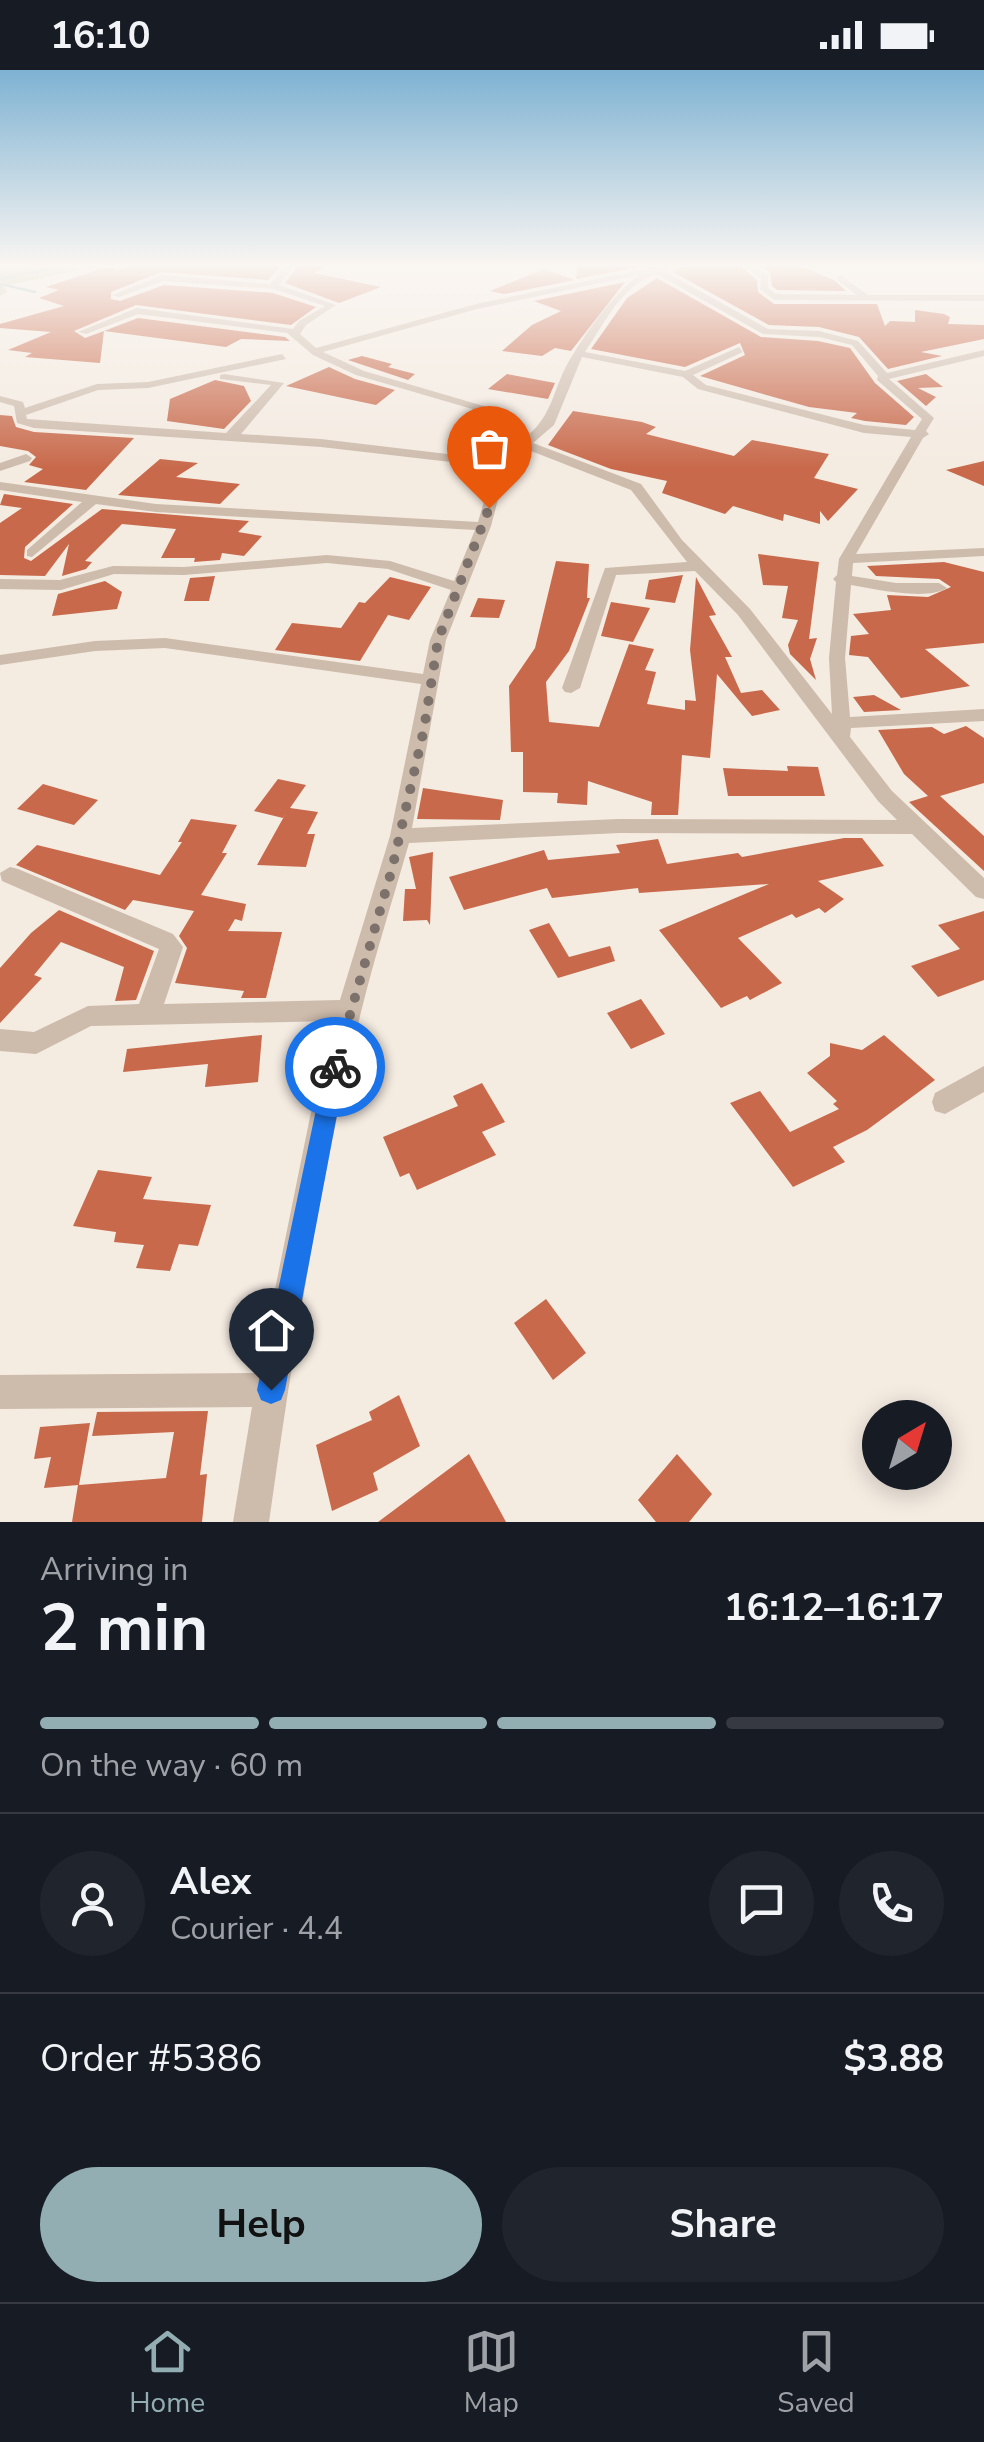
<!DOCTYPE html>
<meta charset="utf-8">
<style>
:root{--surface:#171b24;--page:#20242c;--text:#f1f3f6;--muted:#9ea1a6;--line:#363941;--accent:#92aeb2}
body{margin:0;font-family:"Nunito Sans",sans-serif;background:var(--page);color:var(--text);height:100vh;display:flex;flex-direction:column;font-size:38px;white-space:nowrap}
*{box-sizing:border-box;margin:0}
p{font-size:32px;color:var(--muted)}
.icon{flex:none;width:55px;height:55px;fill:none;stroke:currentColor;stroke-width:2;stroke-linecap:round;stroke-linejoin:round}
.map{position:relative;height:1452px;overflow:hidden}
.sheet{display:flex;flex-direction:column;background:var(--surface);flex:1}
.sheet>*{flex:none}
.needle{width:65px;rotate:38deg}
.tools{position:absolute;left:862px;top:1330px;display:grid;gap:20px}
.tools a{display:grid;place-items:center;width:90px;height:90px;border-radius:50%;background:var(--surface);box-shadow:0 5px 25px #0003;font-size:50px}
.pin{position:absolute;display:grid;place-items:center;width:85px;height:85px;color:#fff;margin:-102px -42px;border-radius:50% 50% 50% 0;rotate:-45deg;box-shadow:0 0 10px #0007}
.pin .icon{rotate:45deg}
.courier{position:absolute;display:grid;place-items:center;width:100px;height:100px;margin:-50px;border:8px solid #1a73e8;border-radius:50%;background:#fff;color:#222;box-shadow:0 2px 12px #0007}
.overview em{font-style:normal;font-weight:700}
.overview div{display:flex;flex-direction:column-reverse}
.overview{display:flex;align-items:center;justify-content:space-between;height:170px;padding:0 40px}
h1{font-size:65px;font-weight:700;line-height:75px}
.bar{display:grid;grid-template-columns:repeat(4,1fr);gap:15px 10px;align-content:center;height:120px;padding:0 40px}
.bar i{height:12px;border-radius:8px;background:var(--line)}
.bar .selected{background:var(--accent)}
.bar p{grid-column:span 4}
.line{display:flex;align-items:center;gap:25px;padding:0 40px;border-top:2px solid var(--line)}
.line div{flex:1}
.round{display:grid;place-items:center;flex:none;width:105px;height:105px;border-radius:52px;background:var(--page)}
.primary-button{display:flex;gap:20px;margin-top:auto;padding:20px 40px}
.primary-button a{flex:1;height:115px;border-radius:60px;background:var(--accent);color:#111;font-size:40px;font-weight:700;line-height:115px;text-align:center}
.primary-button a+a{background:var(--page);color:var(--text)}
.status{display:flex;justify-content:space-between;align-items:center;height:70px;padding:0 50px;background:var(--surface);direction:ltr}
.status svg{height:28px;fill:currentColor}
.dock{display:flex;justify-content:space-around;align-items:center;height:140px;border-top:2px solid var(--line);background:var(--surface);font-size:28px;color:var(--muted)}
.dock a{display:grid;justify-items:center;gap:5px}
.dock .selected{color:var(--accent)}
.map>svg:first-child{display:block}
.green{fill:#b8c4a0}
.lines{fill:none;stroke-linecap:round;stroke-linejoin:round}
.stream{stroke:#7fb0b2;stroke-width:2.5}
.building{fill:#c8694b}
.street{fill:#cdbbac;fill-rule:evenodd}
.route{fill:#1a73e8}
.done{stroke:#7c716b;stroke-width:10;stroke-dasharray:0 18}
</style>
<div class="status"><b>16:10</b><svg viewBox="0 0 49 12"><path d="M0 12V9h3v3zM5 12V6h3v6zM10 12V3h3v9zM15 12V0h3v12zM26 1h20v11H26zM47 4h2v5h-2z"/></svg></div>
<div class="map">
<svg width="984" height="1452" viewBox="0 0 984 1452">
<rect width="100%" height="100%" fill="#f4ebe1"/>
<path class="green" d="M0 195H105L3 216 7 222 0 226Z"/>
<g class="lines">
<path class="stream" d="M0 209 67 195
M0 214 35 222"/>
</g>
<path class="building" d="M136 195H282L268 210 161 202 111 222V229L120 231 164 215 273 223 316 237 291 255 136 235 74 261 85 268 104 261 100 293 25 287 32 283 8 280 51 262 0 258V254L64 236 39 228 59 220 46 217 107 197 118 200Z
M299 195H328L314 203 381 217 339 233 285 213Z
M578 195H642L643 196 576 209Z
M685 195H739L757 210 758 222 774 234H877L885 256 890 251 915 252V240L944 244 950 247 948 254 984 255V269L921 282 942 286 888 299 859 267 819 257 769 255 673 202Z
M758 195H797L834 210 846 221 777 220 772 216 770 202Z
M544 199 575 210 504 224 490 221Z
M657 208 761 267 818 271 850 278 875 313 914 347 906 355 865 351 851 348 857 343 809 337 700 306 745 285 740 273 685 297 591 279 627 228Z
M625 212 571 281 555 278 542 286 502 281 532 255 561 241 534 231Z
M138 248 285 267 290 271 241 269 226 277 104 261Z
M362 286 392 294 388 297 415 304 408 310 348 290Z
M329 297 355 309 395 320 376 335 286 316Z
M507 304 555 313 548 329 488 319Z
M926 304 943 317 918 318 936 327 926 336 897 311Z
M215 310 244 316 251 331 224 359 167 351 170 329Z
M573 341 642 352 656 357 646 364 734 386 752 370 829 384 814 408 858 419 828 451 820 441V454L784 444 783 451 733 436 725 444 662 423 667 411 611 399 548 375Z
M0 345 12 346 16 357 34 362 134 368 86 420 24 412 43 399 29 395 36 387 28 381 0 376Z
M160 389 198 393 176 407 240 414 220 434 118 425Z
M984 391V416L946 400Z
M4 424 73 434 25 477 24 488 31 491 102 439 249 451 238 462 262 466 244 486 222 483 220 490 194 492 195 488H161L176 459 122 454 85 491 92 492 86 499 62 506 69 474 45 506 0 505V453L22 438 0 435Z
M758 484 819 492 809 569 817 568 810 589 816 610 790 584 788 575 798 550 782 548 788 516 763 515Z
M556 491 589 494 587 528H590L569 581 546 612 549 652 599 657 629 574 654 579 645 600 656 602 647 634 685 640V630L696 631 690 580 696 507 716 545 709 546 732 587H725L741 623 762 620 780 640 752 646 717 604 710 688 682 685 678 745H651L652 732 588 711 587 735 557 733 558 723 523 722V682H511L509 616 535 578Z
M944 492 984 502V573L925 579 970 616 901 628 868 587 849 585 851 566 869 564 853 544 891 540 887 525 928 527 951 517 939 509 876 506 867 496Z
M683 505 675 533 645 529 649 510Z
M215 506 209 531H184L190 508Z
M390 507 431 517 409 550 388 545 360 591 275 580 292 553 341 558 359 532 365 533Z
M105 511 122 522 117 539 52 546 58 524Z
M478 528 505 530 499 548 470 547Z
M611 532 650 538 633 572 601 566Z
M874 625 901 640 864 642 853 627Z
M966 656 984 668V713L940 726 984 766V801L909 732 928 726 904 704 878 660 932 657 944 664Z
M787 696 818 697 825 726H728L723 698 788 701Z
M278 709 306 715 290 738 318 742 307 764H315L306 797 257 795 286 743 283 748 254 741Z
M43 714 98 730 74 755 17 739Z
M423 718 503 730 500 750 417 749Z
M191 749 237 755 222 783H227L201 825 246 834 242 851 235 849 228 861 282 862 266 928H241L244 921 175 913 187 878 179 866 194 841 133 830 125 840 16 795 37 775 160 805 182 772H178Z
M844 768H862L884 796 818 811 844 829 825 843 819 838 796 848 792 844 738 868 782 913 750 930 747 926 721 938 659 860 769 814 639 823 638 818 552 828 547 818 464 840 449 807 544 780 548 790 620 783 616 775 658 769 667 794 738 783 742 787Z
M433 782 430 855 427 850 403 851 405 819H416L409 787Z
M59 840 154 881 136 930 115 931 124 897 61 872 34 905 42 908 0 953V898L31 863Z
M984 841V910L938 927 911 896 960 879 938 855Z
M549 853 569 887 610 876 615 891 558 908 529 860Z
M641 929 665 964 631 979 607 943Z
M262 965 258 1012 205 1017 208 994 123 1002 127 979Z
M884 965 935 1010 867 1060 833 1077 845 1092 793 1117 730 1033 760 1021 790 1062 839 1039 833 1034 837 1031 807 1003 830 986V973L862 980Z
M482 1013 505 1052 482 1062 496 1085 417 1120 409 1103 400 1107 383 1067 458 1036 453 1026Z
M98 1100 152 1107 143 1129 211 1135 198 1176 179 1174 170 1201 136 1198 144 1175 114 1172 116 1162 73 1156Z
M546 1229 586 1283 553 1310 514 1253Z
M399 1325 420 1376 373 1403 378 1420 332 1441 316 1375 372 1350 369 1342Z
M208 1341 200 1405 207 1404 202 1452H72L78 1415 44 1418 51 1387 34 1389 40 1357 90 1353 79 1415 166 1408 174 1362 92 1366 97 1342Z
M469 1384 506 1452H378Z
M677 1384 712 1424 689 1452H656L638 1430Z"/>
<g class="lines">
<path class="street" d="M287 195H295L279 215 336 235 306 255 300 264 316 278 476 234 640 200H650L646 195 658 198 681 195 664 201 768 259 819 261 858 271 887 303 984 280V286L889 309 934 348 926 361 929 364 923 368 856 484 984 478V486L853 493 852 506 896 513H939L947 518C927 531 875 519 851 515L845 588 850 647 984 639V651L851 658 850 667 892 721 984 808V829L976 827 912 764 619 763 409 773C393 829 375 885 361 942 320 1109 293 1281 269 1452H233L252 1337 0 1339V1305L258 1303 310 1047 334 951 91 956 36 984 0 981V959L34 962 88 936 139 934 159 879 2 811 0 803 10 797 18 799 173 864 183 877 164 934 340 930 390 766 421 614 165 578 95 581 0 595V585L95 571 165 568 423 604 430 570 451 520 388 499 327 493 184 505 114 504 61 520 0 519V509L60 510 113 496 184 497 327 485 390 491 454 511 475 460 156 442 96 434 32 487 27 486V480L82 432 0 420V412L156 434 478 452 494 397 321 377 34 358 17 353 14 336 0 332V326L23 332 25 338 97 314 148 312 282 284 286 289 148 318 98 320 26 345 27 349 226 363 271 315 220 309V305L224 304 284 313 241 364 321 369 498 390 519 373 512 355 503 348 356 305 313 285 287 263 138 244 86 264 78 262 137 238 293 259 299 251 325 236 274 219 163 211 119 227 112 225 162 205 270 214ZM657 204 763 264 819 267 852 275 878 306 877 310 922 349 915 360 864 355 706 315 693 305 743 282 739 277 685 301 585 282C604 254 622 214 657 204ZM638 205C610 229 588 259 569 291 554 317 552 346 528 365L521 351 511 344 364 301 323 282 477 239ZM582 287 683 307 698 319 864 363 911 367 839 489 837 505 833 509 836 512 829 588 832 644 750 539 682 470 641 414 533 373 554 355ZM526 379 631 420 687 492 605 498 562 618 565 622 571 623 580 618 616 505 695 501 738 545 878 731 897 750 619 749 412 758 446 570 491 456 507 395Z
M742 195H751L768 205V218L776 224 857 225 837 210 840 205 868 225H984V231L774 230 760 219 761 208Z
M26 384 32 388 30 391 0 401V393Z
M984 996V1022L945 1044 935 1041 932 1032 935 1023Z"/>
</g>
<linearGradient id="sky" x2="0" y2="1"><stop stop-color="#7eb2d2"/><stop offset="0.49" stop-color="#faf6f2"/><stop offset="1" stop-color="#faf6f2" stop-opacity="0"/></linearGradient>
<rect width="984" height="398" fill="url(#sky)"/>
<path class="route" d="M335 988 346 997 285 1320 281 1330 271 1334 261 1330 257 1320 325 997Z"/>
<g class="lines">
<path class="done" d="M335 997 392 799 424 659 438 570 489 438"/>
</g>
</svg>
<div class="tools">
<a><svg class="needle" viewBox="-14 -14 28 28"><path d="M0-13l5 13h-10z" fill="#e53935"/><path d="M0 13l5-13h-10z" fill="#9ea1a6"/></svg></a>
</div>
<div class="pin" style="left:489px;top:438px;background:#ea580c"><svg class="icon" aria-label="bag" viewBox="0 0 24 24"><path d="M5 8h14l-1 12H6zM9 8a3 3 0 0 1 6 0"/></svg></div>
<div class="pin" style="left:271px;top:1320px;background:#1f2937"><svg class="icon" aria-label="home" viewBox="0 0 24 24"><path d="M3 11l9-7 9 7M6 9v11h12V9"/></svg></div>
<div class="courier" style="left:335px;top:997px"><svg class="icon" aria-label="bike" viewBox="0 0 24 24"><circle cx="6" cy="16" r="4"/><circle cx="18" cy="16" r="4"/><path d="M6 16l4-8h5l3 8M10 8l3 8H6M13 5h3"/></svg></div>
</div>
<section class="sheet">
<div class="overview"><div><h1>2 min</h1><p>Arriving in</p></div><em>16:12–16:17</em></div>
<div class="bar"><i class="selected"></i><i class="selected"></i><i class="selected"></i><i></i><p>On the way · 60 m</p></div>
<div class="line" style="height:180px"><a class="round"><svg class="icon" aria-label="person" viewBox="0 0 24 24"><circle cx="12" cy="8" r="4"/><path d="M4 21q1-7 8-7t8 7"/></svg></a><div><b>Alex</b><p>Courier · 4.4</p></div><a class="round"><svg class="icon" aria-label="chat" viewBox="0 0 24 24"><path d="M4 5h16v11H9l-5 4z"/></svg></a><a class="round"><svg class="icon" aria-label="phone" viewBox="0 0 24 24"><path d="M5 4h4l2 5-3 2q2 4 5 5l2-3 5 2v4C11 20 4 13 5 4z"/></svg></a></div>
<div class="line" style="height:130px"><div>Order #5386</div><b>$3.88</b></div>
<div class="primary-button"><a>Help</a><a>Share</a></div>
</section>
<nav class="dock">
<a class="selected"><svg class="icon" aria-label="home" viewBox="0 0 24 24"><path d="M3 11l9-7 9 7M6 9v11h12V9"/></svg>Home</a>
<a><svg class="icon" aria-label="map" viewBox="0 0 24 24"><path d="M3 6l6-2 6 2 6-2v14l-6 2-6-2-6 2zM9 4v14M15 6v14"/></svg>Map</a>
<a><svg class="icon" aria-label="saved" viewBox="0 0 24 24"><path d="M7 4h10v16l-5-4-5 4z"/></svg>Saved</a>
</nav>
